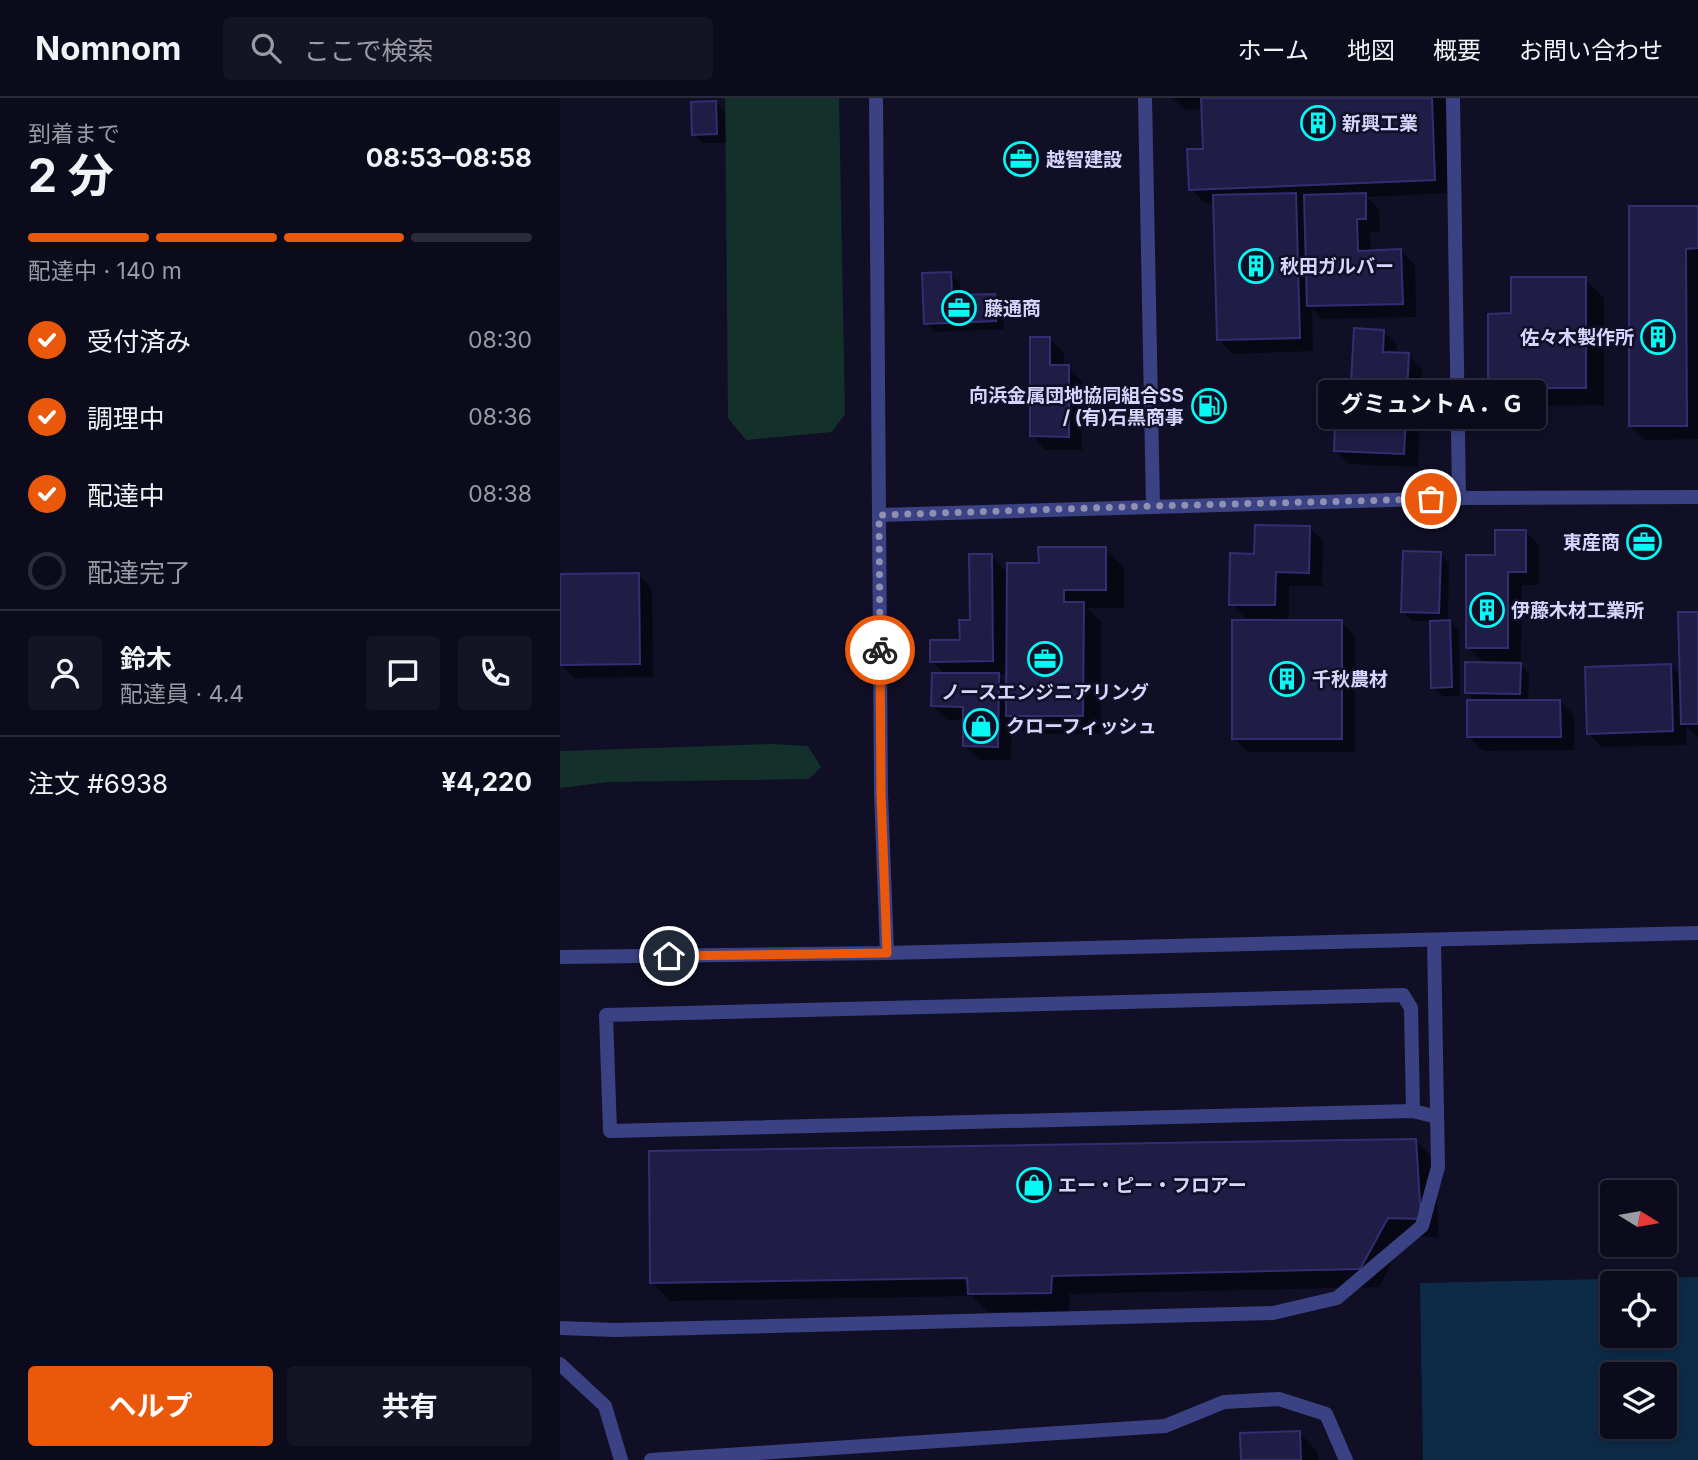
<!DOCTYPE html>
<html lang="ja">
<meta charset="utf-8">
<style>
:root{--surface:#0c0b1c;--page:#151425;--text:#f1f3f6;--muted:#9a9ba3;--line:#2c2b3b;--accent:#ea580c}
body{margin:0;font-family:Inter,"Noto Sans JP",sans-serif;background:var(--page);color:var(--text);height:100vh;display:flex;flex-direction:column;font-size:26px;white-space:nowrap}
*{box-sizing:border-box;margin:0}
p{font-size:23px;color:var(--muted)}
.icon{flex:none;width:38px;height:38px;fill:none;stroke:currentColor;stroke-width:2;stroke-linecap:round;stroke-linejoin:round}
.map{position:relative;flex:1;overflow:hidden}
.panel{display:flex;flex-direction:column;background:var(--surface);width:560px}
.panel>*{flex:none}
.needle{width:46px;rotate:101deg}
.controls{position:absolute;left:1040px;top:1082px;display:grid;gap:14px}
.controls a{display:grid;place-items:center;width:77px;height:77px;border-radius:7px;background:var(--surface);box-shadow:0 4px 10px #0003,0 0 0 2px var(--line);font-size:35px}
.pin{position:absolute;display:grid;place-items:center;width:60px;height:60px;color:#fff;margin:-30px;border:4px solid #fff;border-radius:50%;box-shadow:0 2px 7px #0007}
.courier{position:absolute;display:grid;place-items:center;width:70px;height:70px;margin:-35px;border:5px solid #ea580c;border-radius:50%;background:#fff;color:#222;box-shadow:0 2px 9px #0007}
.bubble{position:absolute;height:49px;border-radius:7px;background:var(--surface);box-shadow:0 4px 10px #0003,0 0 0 2px var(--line);font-size:23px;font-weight:700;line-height:49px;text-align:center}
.headline em{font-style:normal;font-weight:700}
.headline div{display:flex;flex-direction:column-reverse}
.headline{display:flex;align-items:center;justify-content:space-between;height:119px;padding:0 28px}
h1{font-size:46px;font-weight:700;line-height:52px}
.bar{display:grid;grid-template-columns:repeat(4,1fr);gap:10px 7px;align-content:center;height:84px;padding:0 28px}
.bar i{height:9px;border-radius:5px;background:var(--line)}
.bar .selected{background:var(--accent)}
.bar p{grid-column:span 4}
.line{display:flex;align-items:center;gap:18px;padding:0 28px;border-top:2px solid var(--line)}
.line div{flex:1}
.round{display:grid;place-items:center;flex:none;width:74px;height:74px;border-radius:7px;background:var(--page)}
ol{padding:0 28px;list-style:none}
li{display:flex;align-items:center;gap:21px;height:77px}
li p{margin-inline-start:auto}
li .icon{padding:7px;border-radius:50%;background:var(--accent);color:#fff;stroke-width:4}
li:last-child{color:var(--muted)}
li i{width:38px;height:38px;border:4px solid var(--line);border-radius:50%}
.button{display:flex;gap:14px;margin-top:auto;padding:14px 28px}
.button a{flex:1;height:80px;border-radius:7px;background:var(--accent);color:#fff;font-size:28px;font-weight:700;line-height:80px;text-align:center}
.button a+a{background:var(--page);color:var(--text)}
header{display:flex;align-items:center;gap:42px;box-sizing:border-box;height:98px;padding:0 35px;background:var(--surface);border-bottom:2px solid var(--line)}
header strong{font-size:33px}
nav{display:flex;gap:38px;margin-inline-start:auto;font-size:24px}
.search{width:490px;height:63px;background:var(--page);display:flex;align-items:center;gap:18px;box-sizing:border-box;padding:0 24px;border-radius:7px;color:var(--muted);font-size:26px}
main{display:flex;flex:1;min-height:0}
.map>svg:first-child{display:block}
.green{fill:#13302b}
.water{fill:#0d2a47;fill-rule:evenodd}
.shadow{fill:#0007;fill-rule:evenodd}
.building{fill:#1f1c46;stroke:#332e72;stroke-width:2}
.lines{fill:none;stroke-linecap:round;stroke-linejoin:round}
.service{stroke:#3b4284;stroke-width:14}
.minor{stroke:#3b4284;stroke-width:14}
.tertiary{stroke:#3b4284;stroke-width:14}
.done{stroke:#9090b2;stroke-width:7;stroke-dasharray:0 12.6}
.route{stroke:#ea580c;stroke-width:9}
.labels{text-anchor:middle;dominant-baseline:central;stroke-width:5;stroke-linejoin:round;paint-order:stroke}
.poi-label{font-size:19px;font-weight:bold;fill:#d5d5fe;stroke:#100f26;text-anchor:start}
</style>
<header>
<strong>Nomnom</strong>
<div class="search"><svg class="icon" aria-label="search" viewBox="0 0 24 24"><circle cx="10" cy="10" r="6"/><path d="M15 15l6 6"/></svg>ここで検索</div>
<nav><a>ホーム</a><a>地図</a><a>概要</a><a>お問い合わせ</a></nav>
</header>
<main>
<section class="panel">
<div class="headline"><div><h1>2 分</h1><p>到着まで</p></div><em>08:53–08:58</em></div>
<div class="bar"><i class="selected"></i><i class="selected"></i><i class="selected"></i><i></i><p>配達中 · 140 m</p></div>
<ol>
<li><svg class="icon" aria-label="check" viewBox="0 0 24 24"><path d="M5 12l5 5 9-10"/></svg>受付済み<p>08:30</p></li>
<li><svg class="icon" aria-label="check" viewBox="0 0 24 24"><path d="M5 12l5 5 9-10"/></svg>調理中<p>08:36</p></li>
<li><svg class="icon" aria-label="check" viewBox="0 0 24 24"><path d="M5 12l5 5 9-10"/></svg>配達中<p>08:38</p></li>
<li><i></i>配達完了</li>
</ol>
<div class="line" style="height:126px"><a class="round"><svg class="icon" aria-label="person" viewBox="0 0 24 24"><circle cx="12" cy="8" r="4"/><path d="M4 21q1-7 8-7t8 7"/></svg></a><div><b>鈴木</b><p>配達員 · 4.4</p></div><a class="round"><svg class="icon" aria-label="chat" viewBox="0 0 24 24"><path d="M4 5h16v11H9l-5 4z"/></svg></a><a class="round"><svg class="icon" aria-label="phone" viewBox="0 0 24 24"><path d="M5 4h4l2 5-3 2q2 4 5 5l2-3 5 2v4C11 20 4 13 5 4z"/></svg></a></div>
<div class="line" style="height:91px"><div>注文 #6938</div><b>¥4,220</b></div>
<div class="button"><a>ヘルプ</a><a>共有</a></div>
</section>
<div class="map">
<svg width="1138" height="1362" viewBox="0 0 1138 1362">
<rect width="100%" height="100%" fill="#100f26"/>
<path class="green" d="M165 0H279L285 316 272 334 186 342 168 320Z
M211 646 248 648 261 669 249 681 49 684 0 690V653Z"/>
<path class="water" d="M1138 1179V1362H863L860 1185ZM1052 1185H1104V1237H1052ZM1052 1276H1104V1328H1052Z"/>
<path class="shadow" d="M613 0H885L889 95 807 99 819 111 820 134H810L811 154 841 153 855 167 856 219 762 221 752 211 753 253 673 256 659 242 655 105H645L631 91 645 52 643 11 625 12Z
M156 5 165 14 166 45H143L134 36Z
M1138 110V341L1085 342 1071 328Z
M390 176 400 185V199L434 197 443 207 444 231 375 234 365 225Z
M1025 181 1044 200V307L976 308V325H948L930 306 953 217ZM946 305H967V308L946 309Z
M823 233 837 247 836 257H848L862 271 858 369 789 366 775 352 792 305Z
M490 241 504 255V269H508L522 283V352H486L472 338Z
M749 429 763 443 762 488H729V524H781L795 538V654H688L674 640 714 520H685L671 506 696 457Z
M965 433 979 447V487H962L961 563H930V566L960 567 969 576 968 604 1000 603 1014 617V652L923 653 909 639 916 604 906 594 925 566 908 549 937 459Z
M545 451 564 469V510H527L541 524V636H466L452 621 451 662H419L405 648V622H387L373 608 386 577 372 563 401 543 411 524 431 458 448 475ZM437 577H448V587Z
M880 455 889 465 888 524H890L899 533 900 598H882L873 589 872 523H852L843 513Z
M78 477 92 491 93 579 14 580 0 566V478Z
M1138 515V639L1126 628V647L1042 649 1028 635 1110 568 1122 579Z
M855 1042 874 1061 879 1139 846 1138 819 1189 510 1196 509 1213 428 1214 412 1198 110 1203 92 1184Z
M740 1335 758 1354V1362H683Z"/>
<path class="building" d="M641 0H872L875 82 629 92 627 51H643Z
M156 3 157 36 132 37 131 4Z
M736 95 740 240 657 242 653 97Z
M806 95V121H797L798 153 841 151 843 206 747 208 744 97Z
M1069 108H1138V150L1126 151 1127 328H1069Z
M391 174 392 197 435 196 436 223 364 226 362 175Z
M951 179H1026V290H958V307H928V216L951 215Z
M794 230 824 232 823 254 849 255 844 356 774 353 776 303H790Z
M470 239H490V267H509V339L470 338Z
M695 427 750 428 749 475 716 474 715 507H669L670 455 694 456Z
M935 432H966V474H948V550H906V457H935Z
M478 449H546V492H504V504H524L523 618H446L447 465H479Z
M843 453 881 454 879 515 841 514Z
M409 456H432L433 563 370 564V542H400L399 522H410Z
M79 475 80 566 0 567V476Z
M1118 514H1138V626H1121Z
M672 522H782V641H672Z
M890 522 892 589 871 590 870 523Z
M905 564 961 565 960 596 905 595Z
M1111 566 1113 633 1027 636 1025 569Z
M372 575H439L438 649 403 648V609L371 608Z
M907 602H1000L1001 639H907Z
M856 1041 861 1121 828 1120 800 1171 492 1178 491 1195 408 1196 407 1180 90 1185 89 1053Z
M740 1333 741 1362H681L680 1335Z"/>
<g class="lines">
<path class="service" d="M853 1013 851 910 843 897 46 917 50 1033 853 1013 877 1019
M0 1230 55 1232 713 1215 777 1200 862 1128 878 1069 874 843
M0 1266 45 1308 61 1362
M91 1362 605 1328 664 1304 719 1301 766 1316 786 1362"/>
<path class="minor" d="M585 0 593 408
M893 0 899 400
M319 417 899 400 1138 399"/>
<path class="tertiary" d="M316 0 321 695 327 855
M0 859 327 855 1138 835"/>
</g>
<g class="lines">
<path class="done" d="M320 552 319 417 593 408 871 401"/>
<path class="route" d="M109 858 327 855 321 695 320 552"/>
</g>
<defs>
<g id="building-ring" transform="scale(1.75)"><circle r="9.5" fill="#100f26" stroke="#04fbf4" stroke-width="1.5"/><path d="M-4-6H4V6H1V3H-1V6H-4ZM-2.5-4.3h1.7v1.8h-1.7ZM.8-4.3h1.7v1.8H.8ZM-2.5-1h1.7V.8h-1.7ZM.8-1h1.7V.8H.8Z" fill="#04fbf4"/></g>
<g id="office-ring" transform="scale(1.75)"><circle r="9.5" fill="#100f26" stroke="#04fbf4" stroke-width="1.5"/><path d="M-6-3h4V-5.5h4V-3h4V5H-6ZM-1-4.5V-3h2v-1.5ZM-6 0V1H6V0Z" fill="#04fbf4"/></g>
<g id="fuel-ring" transform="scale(1.75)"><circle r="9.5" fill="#100f26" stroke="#04fbf4" stroke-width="1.5"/><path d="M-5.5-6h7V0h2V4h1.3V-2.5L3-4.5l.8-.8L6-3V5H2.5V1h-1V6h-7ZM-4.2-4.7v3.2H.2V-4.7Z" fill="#04fbf4"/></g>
<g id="shop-ring" transform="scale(1.75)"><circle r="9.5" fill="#100f26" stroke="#04fbf4" stroke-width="1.5"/><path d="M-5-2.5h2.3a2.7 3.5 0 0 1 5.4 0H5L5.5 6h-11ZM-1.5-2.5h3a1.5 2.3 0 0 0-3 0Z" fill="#04fbf4"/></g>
</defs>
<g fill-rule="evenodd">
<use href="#building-ring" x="758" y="25"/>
<use href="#office-ring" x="461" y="61"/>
<use href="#building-ring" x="696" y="168"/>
<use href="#office-ring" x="399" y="210"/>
<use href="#building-ring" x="1098" y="239"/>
<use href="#fuel-ring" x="649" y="308"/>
<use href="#office-ring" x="1084" y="444"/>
<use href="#building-ring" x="927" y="512"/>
<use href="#office-ring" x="485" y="561"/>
<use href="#building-ring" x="727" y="581"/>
<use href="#shop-ring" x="421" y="628"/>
<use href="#shop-ring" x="474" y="1087"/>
</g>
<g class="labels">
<g class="poi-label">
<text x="782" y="25">新興工業</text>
<text x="486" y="61">越智建設</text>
<text x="720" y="168">秋田ガルバー</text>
<text x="424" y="210">藤通商</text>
<text x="1074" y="239" text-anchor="end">佐々木製作所</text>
<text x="624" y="297" text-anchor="end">向浜金属団地協同組合SS<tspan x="624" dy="22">/ (有)石黒商事</tspan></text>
<text x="1060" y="444" text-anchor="end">東産商</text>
<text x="951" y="512">伊藤木材工業所</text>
<text x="752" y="581">千秋農材</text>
<text x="485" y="594" text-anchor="middle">ノースエンジニアリング</text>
<text x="446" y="628">クローフィッシュ</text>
<text x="498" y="1087">エー・ピー・フロアー</text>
</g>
</g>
</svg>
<div class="controls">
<a><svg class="needle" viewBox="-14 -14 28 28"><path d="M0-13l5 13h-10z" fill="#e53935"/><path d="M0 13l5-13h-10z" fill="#9a9ba3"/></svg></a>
<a><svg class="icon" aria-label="locate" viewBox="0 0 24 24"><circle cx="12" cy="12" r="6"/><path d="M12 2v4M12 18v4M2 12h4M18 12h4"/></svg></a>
<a><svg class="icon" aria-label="layers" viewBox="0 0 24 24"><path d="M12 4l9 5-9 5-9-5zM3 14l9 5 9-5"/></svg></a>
</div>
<div class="pin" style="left:871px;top:401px;background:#ea580c"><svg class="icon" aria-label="bag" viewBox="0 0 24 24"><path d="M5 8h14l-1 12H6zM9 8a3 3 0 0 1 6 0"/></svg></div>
<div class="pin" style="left:109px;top:858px;background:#1f2937"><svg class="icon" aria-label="home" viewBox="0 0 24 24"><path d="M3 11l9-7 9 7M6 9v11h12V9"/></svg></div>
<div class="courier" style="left:320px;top:552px"><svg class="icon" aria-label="bike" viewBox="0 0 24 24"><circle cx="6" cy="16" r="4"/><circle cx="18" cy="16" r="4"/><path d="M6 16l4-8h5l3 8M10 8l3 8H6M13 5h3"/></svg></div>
<div class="bubble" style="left:758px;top:282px;width:228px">グミュントＡ．Ｇ</div>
</div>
</main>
